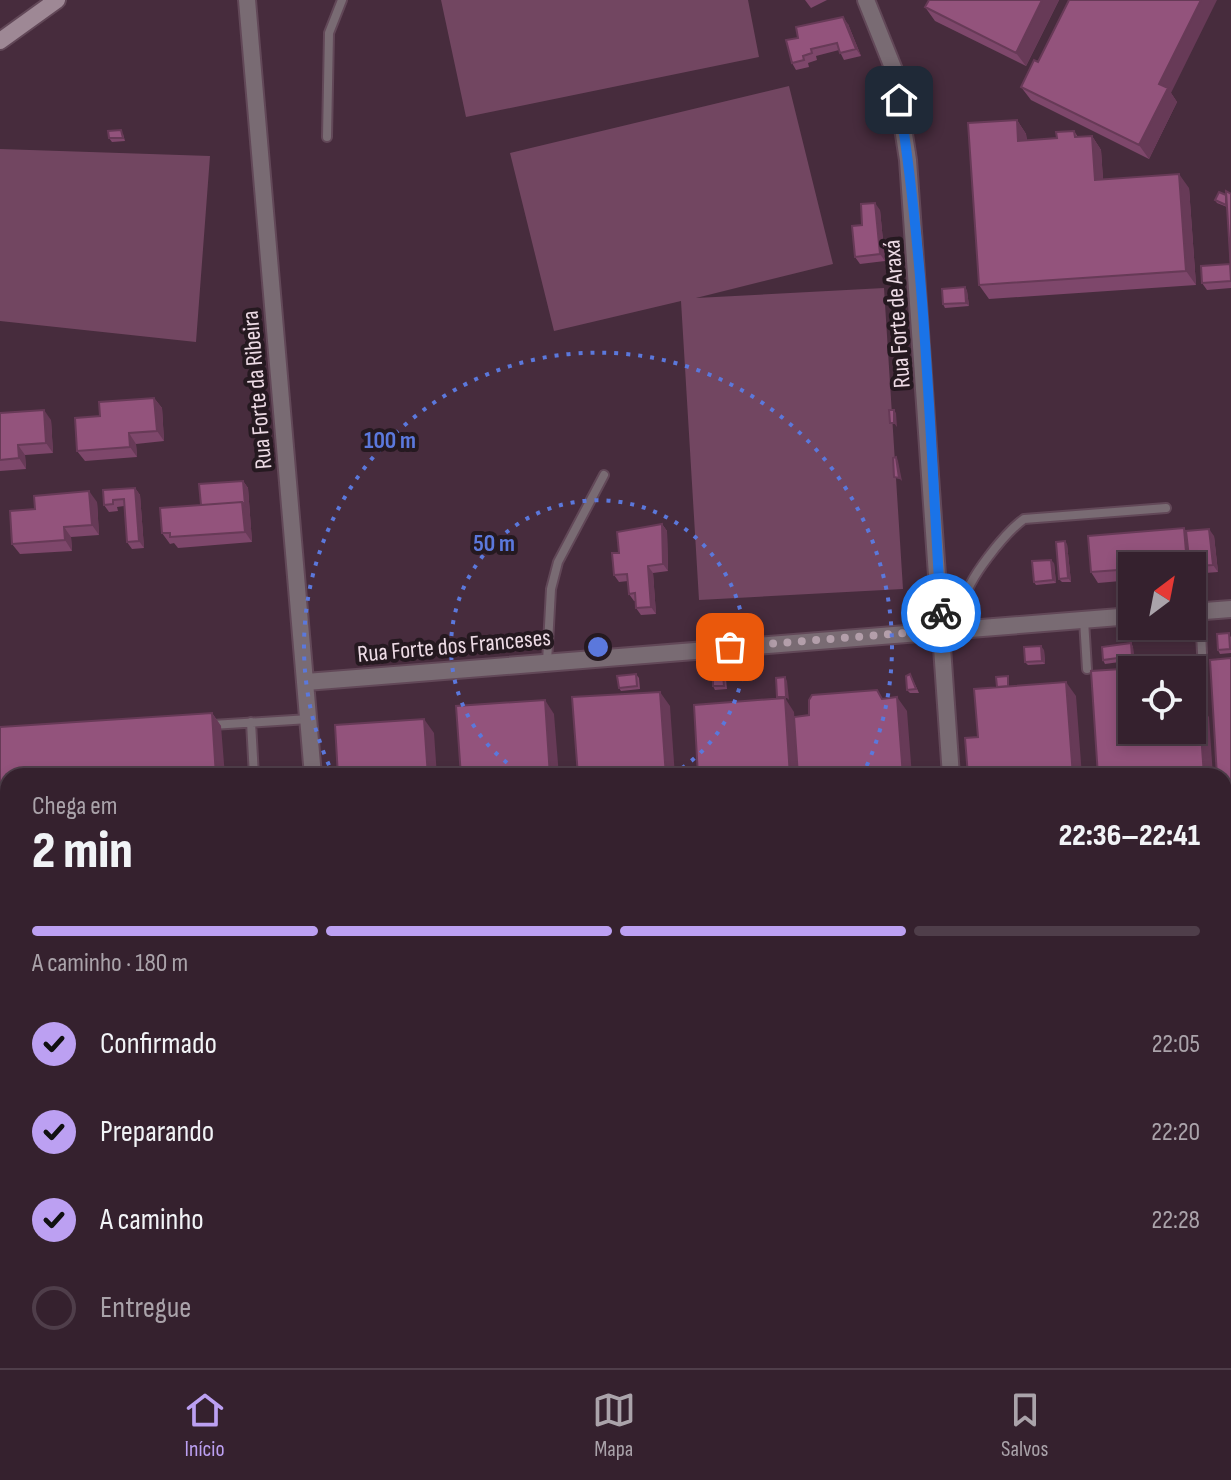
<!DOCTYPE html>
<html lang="pt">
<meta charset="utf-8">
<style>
:root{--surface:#35212e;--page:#3d2936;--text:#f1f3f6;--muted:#aaa3aa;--line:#4f3e4a;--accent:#bca0f2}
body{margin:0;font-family:"Sofia Sans Condensed",sans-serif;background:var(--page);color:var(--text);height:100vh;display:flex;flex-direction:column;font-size:30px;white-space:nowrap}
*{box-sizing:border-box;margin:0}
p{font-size:26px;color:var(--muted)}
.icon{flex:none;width:44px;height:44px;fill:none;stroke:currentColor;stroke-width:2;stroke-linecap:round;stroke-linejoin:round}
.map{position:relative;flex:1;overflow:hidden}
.drawer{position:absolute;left:0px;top:768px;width:1232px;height:600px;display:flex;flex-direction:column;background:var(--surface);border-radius:24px 24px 0 0;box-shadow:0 4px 12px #0003,0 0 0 2px var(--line)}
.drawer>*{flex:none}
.needle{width:52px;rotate:32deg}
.tools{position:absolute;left:1118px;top:552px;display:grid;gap:16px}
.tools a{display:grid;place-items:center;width:88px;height:88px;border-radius:0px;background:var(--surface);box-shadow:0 4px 12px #0003,0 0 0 2px var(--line);font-size:40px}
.pin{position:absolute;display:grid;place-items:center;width:68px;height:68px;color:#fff;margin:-34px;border-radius:16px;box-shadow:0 4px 12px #0006}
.courier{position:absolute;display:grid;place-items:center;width:80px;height:80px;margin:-40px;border:6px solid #1a73e8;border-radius:50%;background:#fff;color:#222;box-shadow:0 2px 10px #0007}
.overview em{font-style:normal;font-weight:800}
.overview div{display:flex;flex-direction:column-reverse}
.overview{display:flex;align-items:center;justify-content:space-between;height:136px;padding:0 32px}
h1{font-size:52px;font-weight:800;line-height:60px}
.bar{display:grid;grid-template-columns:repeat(4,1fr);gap:12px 8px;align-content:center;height:96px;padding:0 32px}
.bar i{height:10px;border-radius:6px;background:var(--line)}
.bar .selected{background:var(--accent)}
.bar p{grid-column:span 4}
ol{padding:0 32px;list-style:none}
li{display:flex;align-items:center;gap:24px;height:88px}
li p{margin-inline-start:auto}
li .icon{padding:8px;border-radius:50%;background:var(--accent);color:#111;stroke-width:4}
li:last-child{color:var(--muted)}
li i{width:44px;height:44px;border:4px solid var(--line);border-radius:50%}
.menu{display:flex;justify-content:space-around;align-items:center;height:112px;border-top:2px solid var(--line);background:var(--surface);font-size:22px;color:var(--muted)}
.menu a{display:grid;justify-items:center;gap:4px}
.menu .selected{color:var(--accent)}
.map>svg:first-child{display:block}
.green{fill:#724661}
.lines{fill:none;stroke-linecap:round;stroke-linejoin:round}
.lane-casing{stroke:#624858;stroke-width:12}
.street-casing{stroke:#624858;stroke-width:20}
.secondary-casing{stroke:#624858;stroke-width:20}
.lane{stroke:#796b73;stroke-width:8}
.street{stroke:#796b73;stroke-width:16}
.secondary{stroke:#9e8895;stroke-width:16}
.wall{fill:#7e476b}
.shaded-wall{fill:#673a57}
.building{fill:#93537c;stroke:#673a57;stroke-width:2}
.done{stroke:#b39eaa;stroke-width:8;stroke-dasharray:0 14.4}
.route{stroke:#1a73e8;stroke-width:10}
.ring{fill:none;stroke:#5b78dc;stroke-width:4;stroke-dasharray:4 8}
.labels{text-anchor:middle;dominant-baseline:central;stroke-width:8;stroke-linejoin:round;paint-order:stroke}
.street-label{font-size:24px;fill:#eddbe5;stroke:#251920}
.centre{fill:#5b78dc;stroke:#251920;stroke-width:4}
.ring-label{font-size:24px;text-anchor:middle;font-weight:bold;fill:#5b78dc;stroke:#251920;stroke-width:8;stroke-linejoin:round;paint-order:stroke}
</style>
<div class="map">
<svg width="1231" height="1368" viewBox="0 0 1231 1368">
<rect width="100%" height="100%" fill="#472c3d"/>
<path class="green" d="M441 0H748L759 57 466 117Z
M789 86 833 264 696 298 884 288 903 589 699 600 681 301 554 331 510 153Z
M0 149 210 156 196 342 0 321Z"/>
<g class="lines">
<g class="lane-casing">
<path id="lane" d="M327 137 329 33 342 0
M1200 612 1202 653
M1084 620 1087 669
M971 628C968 620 963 611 964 603 966 580 1006 532 1024 519L1166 508
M547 662 551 589 558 562 604 475
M251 722 254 776
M212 725 309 719
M0 867 8 866
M0 1009H8
M1039 1360V1368
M1083 1360V1368"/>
</g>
<g class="street-casing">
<path id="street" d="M247 0 313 776
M866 0 894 70 908 160 951 776
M1192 612 1231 609
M306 682 1132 616
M1224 1251H1231
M0 1344 8 1343
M352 1360V1368
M992 1360V1368"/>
</g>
<g class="secondary-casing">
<path id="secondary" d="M0 41 57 0"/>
</g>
<use href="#lane" class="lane"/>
<use href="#street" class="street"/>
<use href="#secondary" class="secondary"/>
</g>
<path class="wall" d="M805 0H827L811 8Z
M929 0H1059L1026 66 935 21 925 7Z
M848 24 861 56 844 60 839 50 816 56 817 60 808 63 809 67 796 70 792 63Z
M1038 62 1171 93 1177 102 1149 159 1031 100 1021 87Z
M1017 120 1026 134 1027 141 1057 138 1074 131 1078 137 1092 136 1101 150 1103 180 1189 188 1196 285 989 299 979 285Z
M123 134 125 141 112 142 109 138Z
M1231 194V288L1207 290 1202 283 1230 264 1227 207 1217 203 1215 200Z
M880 210 885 261 860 264 855 257Z
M965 287 967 291 969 306 945 308 943 304Z
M154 398 162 408 164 441 136 444 137 457 85 461 77 451 100 416Z
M0 413 51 420 53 453 25 455 26 469 0 471Z
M243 481 248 488 252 542 178 548 174 543 170 544 162 533 201 505Z
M135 488 140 495 144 548 132 549 127 542 124 506 117 507 118 511 109 512 104 505Z
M97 502 99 535 71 537 72 551 20 554 12 544 35 509Z
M662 524 667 531 668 571 653 573 656 614 641 615 636 608V601H634L629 594 628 581 619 582 614 575 619 553Z
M1186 531 1214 536 1218 572 1192 574V566H1132V580L1098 583 1091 572Z
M1067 544 1071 582H1062L1059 579Z
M1054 563 1056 583 1036 585 1034 582Z
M1231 636V653L1220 654 1218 650Z
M1131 643 1133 647 1134 660 1105 664 1103 660Z
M1044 650 1045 664 1028 665 1025 662Z
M1231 658V930L1224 931V776Z
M636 674 639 678 640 689 621 691 619 688Z
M723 675 726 679 727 689 715 690 713 686Z
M912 678 919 693H910L907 690Z
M212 713 221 726 8 776V852H0V727Z
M8 881V994L0 995V882Z
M1224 1105 1231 1196 1224 1197Z"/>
<path class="shaded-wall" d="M1042 0H1059L1026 66 1016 53Z
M1201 0H1217L1171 93 1177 102 1149 159 1139 145 1159 84Z
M843 17 848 24 861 56 856 49Z
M1017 120 1026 134 1028 155 1018 141Z
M1092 136 1101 150 1104 194 1095 180Z
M1179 174 1189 188 1196 285 1186 271Z
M875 203 880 210 885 261 880 254Z
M965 287 967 291 969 306 966 303Z
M154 398 162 408 164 441 157 431Z
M44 410 51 420 53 453 46 443Z
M894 410 896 413 897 427 894 423Z
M129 433 136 444 137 457 130 447Z
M18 445 25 455 26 469 19 458Z
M896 457 898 461 902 481 899 478Z
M243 481 248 488 252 542 245 532 242 502Z
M135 488 140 495 144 548 139 541Z
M89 491 97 502 99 535 92 525Z
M662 524 667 531 668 571 663 564Z
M64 527 71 537 72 551 65 540Z
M1184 528 1191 538 1189 566 1187 564Z
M1209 529 1214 536 1218 572 1213 565Z
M1065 541 1067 544 1071 582 1068 578Z
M1051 560 1054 563 1056 583 1053 580Z
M648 566 653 573 656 614 651 607Z
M1131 643 1133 647 1134 660 1132 656Z
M1041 646 1044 650 1045 664 1042 661Z
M785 677 787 681 789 700 786 697Z
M1192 679 1195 718 1192 714Z
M1066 682 1076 696 1082 776H1073Z
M660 692 670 706 675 776H666Z
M897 697 907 711 912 776H903Z
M785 698 794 712 799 776H790Z
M545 700 554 714 559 776H550Z
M1199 703 1209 717 1213 776H1204Z
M212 713 221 726 225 776H216Z
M424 719 434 733 437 776H428Z
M1224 1105 1231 1196 1224 1187Z
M482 1360H491V1368H483Z
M589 1360H597L598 1368H589Z"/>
<path class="building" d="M929 0H1042L1016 53 925 7Z
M1069 0H1201L1159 84 1168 88 1139 145 1021 87 1034 60 1038 62Z
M843 17 856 49 840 53 837 43 811 49 812 53 803 56 804 60 792 63 786 40 798 38 796 27Z
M1017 120 1018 141 1057 138 1056 132 1074 131 1075 137 1092 136 1095 180 1179 174 1186 271 979 285 968 123Z
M121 130 123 138H109L108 131Z
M1226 191 1231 194V271Z
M1219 192 1226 195V205L1215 200Z
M875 203 880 254 855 257 852 226 862 225 861 204Z
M1230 264 1231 281 1202 283 1201 266Z
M965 287 966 303 943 304 942 289Z
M154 398 157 431 129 433 130 447 77 451 75 418 100 416 99 402Z
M44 410 46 443 18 445 19 458 0 460V413Z
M889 410H894V423H890Z
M896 457 899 478 894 477 893 458Z
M243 481 245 505 242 502 201 505 199 484Z
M135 488 139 541 127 542 124 499 113 500V504L104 505 103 490Z
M89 491 92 525 64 527 65 540 12 544 10 511 35 509 34 496Z
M242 502 245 532 170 537V533H162L160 508Z
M662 524 663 564 648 566 651 607 636 608 635 593 629 594 627 574 614 575 612 553H619L617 532Z
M1184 528 1187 564 1161 566H1132V569L1091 572 1088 536Z
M1209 529 1213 565 1190 566 1186 531Z
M1065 541 1068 578 1059 579 1056 542Z
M1051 560 1053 580 1034 582 1032 561Z
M1229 633 1230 649 1218 650 1217 634Z
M1131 643 1132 656 1103 660 1102 647Z
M1041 646 1042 661 1025 662 1024 647Z
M1231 658V916H1224V776H1217L1210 660Z
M1183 665V670H1132V730H1192V704L1199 703 1204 776H1098L1091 671Z
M636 674 637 686 619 688 617 676Z
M910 674 916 689 907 690 906 676Z
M723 675 724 686H713V676Z
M1008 676V686L997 687 996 677Z
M785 677 786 697H777L776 678Z
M1066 682 1073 776H968L965 738 978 737 974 689Z
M877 690 882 699 897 697 903 776H798L794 717 809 715V700L812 695Z
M660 692 666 776H578L572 697Z
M785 698 790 776H698L694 705Z
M545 700 550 776H461L456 706Z
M212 713 216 776H8V837L0 838V727Z
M424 719 428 776H338L335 725Z
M276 769V775L267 776V770Z
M8 881V980H0V882Z
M1224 1301H1229L1231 1335V1368H1090V1360H1224Z
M389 1360H482L483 1368H390Z
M506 1360H589V1368H507Z
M191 1363V1368L104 1367Z"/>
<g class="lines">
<path class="done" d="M730 647 942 630 941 613"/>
<path class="route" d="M899 100C926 269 930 442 941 613"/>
</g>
<g class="ring">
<path d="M527 776A147 147 0 1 1 669 776"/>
<path d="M334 776A294 294 0 1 1 862 776"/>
</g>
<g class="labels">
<g class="street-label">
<text transform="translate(897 314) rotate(-94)">Rua Forte de Araxá</text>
<text transform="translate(257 390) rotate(-95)">Rua Forte da Ribeira</text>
<text transform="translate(454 646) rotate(-5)">Rua Forte dos Franceses</text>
</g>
</g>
<circle cx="598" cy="647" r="12" class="centre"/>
<g class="ring-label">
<text x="390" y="448">100 m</text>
<text x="494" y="551">50 m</text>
</g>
</svg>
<div class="tools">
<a><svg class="needle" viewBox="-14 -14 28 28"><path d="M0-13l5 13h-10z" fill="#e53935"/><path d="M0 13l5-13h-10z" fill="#aaa3aa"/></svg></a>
<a><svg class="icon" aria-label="locate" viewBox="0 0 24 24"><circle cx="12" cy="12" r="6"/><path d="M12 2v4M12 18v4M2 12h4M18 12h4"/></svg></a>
</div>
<div class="pin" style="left:730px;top:647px;background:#ea580c"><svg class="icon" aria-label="bag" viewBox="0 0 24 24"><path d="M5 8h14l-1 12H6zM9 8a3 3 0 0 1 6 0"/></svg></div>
<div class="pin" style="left:899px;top:100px;background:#1f2937"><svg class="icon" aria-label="home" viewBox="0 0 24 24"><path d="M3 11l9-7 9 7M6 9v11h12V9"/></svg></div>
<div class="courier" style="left:941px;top:613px"><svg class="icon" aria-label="bike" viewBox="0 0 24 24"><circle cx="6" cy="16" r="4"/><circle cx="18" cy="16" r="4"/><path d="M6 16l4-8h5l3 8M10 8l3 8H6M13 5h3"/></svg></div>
<section class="drawer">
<div class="overview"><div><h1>2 min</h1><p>Chega em</p></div><em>22:36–22:41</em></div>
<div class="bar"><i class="selected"></i><i class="selected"></i><i class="selected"></i><i></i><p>A caminho · 180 m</p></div>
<ol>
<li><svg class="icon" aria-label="check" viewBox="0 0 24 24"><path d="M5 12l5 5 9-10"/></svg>Confirmado<p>22:05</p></li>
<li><svg class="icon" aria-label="check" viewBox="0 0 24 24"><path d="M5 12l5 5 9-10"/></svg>Preparando<p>22:20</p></li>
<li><svg class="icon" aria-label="check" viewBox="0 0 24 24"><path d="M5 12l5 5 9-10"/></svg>A caminho<p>22:28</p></li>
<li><i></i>Entregue</li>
</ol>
</section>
</div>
<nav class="menu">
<a class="selected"><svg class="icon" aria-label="home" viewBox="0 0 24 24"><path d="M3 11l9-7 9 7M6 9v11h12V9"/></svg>Início</a>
<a><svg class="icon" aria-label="map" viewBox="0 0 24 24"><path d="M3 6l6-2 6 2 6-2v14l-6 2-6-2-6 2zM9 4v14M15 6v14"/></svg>Mapa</a>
<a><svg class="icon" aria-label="saved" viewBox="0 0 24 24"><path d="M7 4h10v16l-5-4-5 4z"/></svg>Salvos</a>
</nav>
